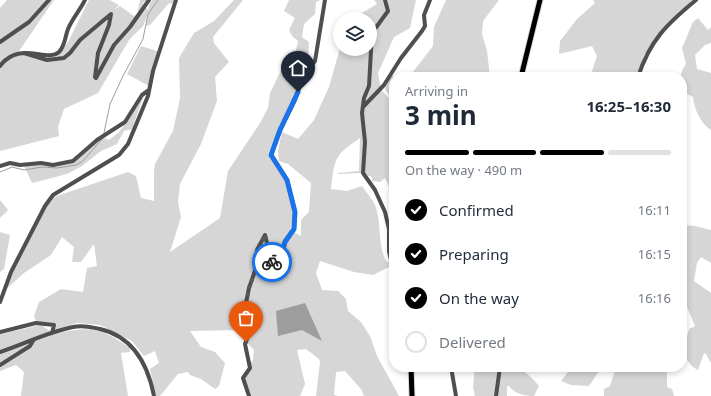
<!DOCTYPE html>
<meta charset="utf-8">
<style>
:root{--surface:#fff;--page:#f6f6f7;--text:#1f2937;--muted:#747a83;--line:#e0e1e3;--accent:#000}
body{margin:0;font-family:"Noto Sans",sans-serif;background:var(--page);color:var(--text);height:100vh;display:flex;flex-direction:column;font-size:15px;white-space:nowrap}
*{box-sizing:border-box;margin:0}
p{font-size:13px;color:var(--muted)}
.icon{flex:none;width:22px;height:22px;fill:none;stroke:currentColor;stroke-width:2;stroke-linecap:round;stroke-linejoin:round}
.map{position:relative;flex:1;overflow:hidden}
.details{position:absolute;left:389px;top:72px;width:298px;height:300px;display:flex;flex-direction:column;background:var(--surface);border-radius:16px;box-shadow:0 2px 6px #0003}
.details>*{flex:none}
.controls{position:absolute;left:333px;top:12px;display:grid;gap:8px}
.controls a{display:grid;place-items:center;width:44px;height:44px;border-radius:50%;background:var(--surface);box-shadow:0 2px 6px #0003;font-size:20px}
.pin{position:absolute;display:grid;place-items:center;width:34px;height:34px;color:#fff;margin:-41px -17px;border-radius:50% 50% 50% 0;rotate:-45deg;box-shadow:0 0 4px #0007}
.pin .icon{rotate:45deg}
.courier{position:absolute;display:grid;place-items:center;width:40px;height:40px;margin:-20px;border:3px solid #1a73e8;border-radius:50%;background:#fff;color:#222;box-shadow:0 1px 5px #0007}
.headline em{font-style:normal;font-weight:700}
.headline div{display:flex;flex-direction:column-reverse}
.headline{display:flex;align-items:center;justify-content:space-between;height:68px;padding:0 16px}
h1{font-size:26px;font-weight:700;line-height:30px}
.bar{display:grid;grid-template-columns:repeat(4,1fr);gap:6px 4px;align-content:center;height:48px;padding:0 16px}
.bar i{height:5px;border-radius:3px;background:var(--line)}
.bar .selected{background:var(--accent)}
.bar p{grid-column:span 4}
ol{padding:0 16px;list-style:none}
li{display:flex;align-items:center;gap:12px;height:44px}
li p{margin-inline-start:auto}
li .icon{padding:4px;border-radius:50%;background:var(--accent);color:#fff;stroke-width:4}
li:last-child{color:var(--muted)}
li i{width:22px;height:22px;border:2px solid var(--line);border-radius:50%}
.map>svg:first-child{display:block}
.green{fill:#d6d6d6}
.water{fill:#9d9d9d}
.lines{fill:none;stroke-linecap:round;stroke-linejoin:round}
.stream{stroke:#9d9d9d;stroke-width:1}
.major-casing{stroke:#dbdbdb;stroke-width:7}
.minor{stroke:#4f4f4f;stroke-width:4}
.major{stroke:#000;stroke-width:5}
.done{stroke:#595959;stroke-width:4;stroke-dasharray:0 7.2}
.route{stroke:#1a73e8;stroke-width:5}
</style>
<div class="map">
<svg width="711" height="396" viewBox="0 0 711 396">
<rect width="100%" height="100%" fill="#fff"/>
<path class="green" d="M7 0H54L17 54 56 58 68 42 89 0H110L119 5 114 10 120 6 134 16 137 14 140 0H148L143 3 149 11 143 26 129 40 98 93 64 109 58 127 59 136 0 151V8Z
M152 0H176L175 4 169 3 150 25 146 26 149 5Z
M234 0H243L213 37 214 43 229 62 215 77 217 101 201 144 180 184 178 202 181 217 170 252 220 218 228 171 260 123 268 108 270 93 281 70 310 66 268 154 286 179 295 214 290 230 301 236V220L309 212 311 183 288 164 279 161 278 150 282 132 298 139 314 120 329 87 340 48 370 49V19H357L360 14 377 4 374 0H416L410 28 394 37 378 73 381 90 391 100 394 107 392 148 394 198 385 178 380 182 372 181V177L361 173 338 174V173L359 171 360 138C334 156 335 157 331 189L347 191 362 186C366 192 372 199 375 205 382 223 377 243 386 261L390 263 391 266 373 275 354 272 320 261 316 273 322 290 338 291 346 299 348 311 361 322 370 336 377 356 399 396H364L361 389 345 371 336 372 334 395 338 396H316L320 362 319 359 306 349 297 350 305 384 300 396H249L243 378 249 371 248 365 253 360 254 350 246 342 250 331 246 311V325L239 330 190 331 201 347 215 352 225 363 219 386 215 389 201 379 190 375 188 372 178 374 160 396H156L150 369 159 363 155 351 144 356 132 341 100 325 77 323 53 331 54 326 37 323 34 316 39 302 61 289 83 292 87 268 97 266 94 244 81 262H72L74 247 62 237 51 255 24 273 3 292 29 233 51 198 128 172 136 176 141 198 154 201V171L155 164 173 131 180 98 179 58 194 33 214 21Z
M289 0H320L316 2 315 14 304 24 302 37 309 42 308 62 293 64 298 41 292 36 289 30 295 18 284 11Z
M446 0H499L483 21 482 34 487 51 490 77H409L433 46 434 27Z
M593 0H692L644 55 638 77H590L597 56 592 46 559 54 560 41 577 19 595 3Z
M698 18 708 30 711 27V43L705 45 695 55 697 69 711 73V130C701 124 694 109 693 97L685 93 682 95V89H684C679 80 680 72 686 64L682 48 693 22Z
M141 46 160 52 149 86 127 74Z
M391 75 396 77H394V103L385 89Z
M144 95 132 129 124 131 117 144 101 151 82 166 67 174 32 183 24 166C37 164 64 167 74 162 85 155 89 144 104 138L109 140 119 132 129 119Z
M0 200 8 210 0 218Z
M682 225 695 226 711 230V263L701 257 697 263 694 281 711 293V363L706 354 704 353 698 370C681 361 684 346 689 329L695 326 682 295Z
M0 232 10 235 4 269 0 272Z
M41 325 55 334C90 326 99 327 130 348V352L121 353 128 396H21L24 372 16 365 0 371V334Z
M475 367H519L533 379 539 386 534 396C526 396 514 394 509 386H507V396H475L473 387Z
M572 367H602L589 386 571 385 561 381Z
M616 367H667V387L672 389 674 396H604V389L610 386Z"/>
<path class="water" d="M305 303 322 341 302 330 278 336 276 311Z"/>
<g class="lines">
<path class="stream" d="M104 133 110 104 123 76 143 39 148 14 158 0
M0 172 12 167 24 170 42 167 57 168 76 165 83 161 102 139"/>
<g class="major-casing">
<path id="major" d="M521 77 540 0
M411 367 412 396"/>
</g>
<path class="minor" d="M385 0 388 11 372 33 369 86 364 98 362 113 365 142 363 173 375 190 385 212 389 229V251L394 275
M0 42 29 22 49 0
M24 53 47 60 64 58 70 53 80 40 111 14 109 25 98 53 95 77 96 78 114 45 130 27 149 0
M0 66C20 40 47 63 59 52 65 46 65 37 68 29 72 19 80 10 85 0
M638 77C650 40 667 24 696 0
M363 107 384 85 401 58 422 31 425 26 424 15 430 0
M0 166 10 163 20 165 41 163 53 165 73 161 97 140 125 122 142 95 149 90
M0 302 11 272 45 206 53 195 119 155 128 144 148 96 153 71 176 0
M0 332 36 323 54 325 52 333
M0 352C24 344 48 332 73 327 81 325 92 327 100 329 134 337 148 365 154 396
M0 365 30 346 34 339
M451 367 456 396
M249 396 243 378 250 368 245 344 250 331 245 321V308L249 288 256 268 257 250 265 235 275 276 285 241 294 229 295 212 287 180 271 155 280 130 295 100 303 76 315 61 325 0
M496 396 500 367"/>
<use href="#major" class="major"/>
</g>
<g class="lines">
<path class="done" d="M246 342 250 331 245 322V308L249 288 256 268 257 250 265 235 272 262"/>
<path class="route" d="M272 262 275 276 285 242 294 229 295 212 287 180 271 155 280 130 298 92"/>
</g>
</svg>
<div class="controls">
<a><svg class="icon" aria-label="layers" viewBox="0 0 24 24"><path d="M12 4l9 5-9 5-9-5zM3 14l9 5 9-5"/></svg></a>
</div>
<div class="pin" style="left:246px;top:342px;background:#ea580c"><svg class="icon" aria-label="bag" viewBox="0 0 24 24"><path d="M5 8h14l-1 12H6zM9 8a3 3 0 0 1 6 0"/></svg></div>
<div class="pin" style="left:298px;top:92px;background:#1f2937"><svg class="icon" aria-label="home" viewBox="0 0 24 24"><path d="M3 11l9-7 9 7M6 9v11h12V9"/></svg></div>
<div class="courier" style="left:272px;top:262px"><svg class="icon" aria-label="bike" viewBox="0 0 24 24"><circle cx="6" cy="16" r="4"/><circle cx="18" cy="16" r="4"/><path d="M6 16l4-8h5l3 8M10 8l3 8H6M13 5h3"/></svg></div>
<section class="details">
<div class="headline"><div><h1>3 min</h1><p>Arriving in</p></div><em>16:25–16:30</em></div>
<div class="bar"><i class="selected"></i><i class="selected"></i><i class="selected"></i><i></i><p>On the way · 490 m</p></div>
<ol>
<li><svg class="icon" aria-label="check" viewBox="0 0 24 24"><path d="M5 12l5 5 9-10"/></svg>Confirmed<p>16:11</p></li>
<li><svg class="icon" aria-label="check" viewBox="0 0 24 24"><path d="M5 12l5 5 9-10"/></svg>Preparing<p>16:15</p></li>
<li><svg class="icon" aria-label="check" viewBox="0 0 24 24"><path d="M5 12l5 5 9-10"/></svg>On the way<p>16:16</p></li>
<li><i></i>Delivered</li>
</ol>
</section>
</div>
